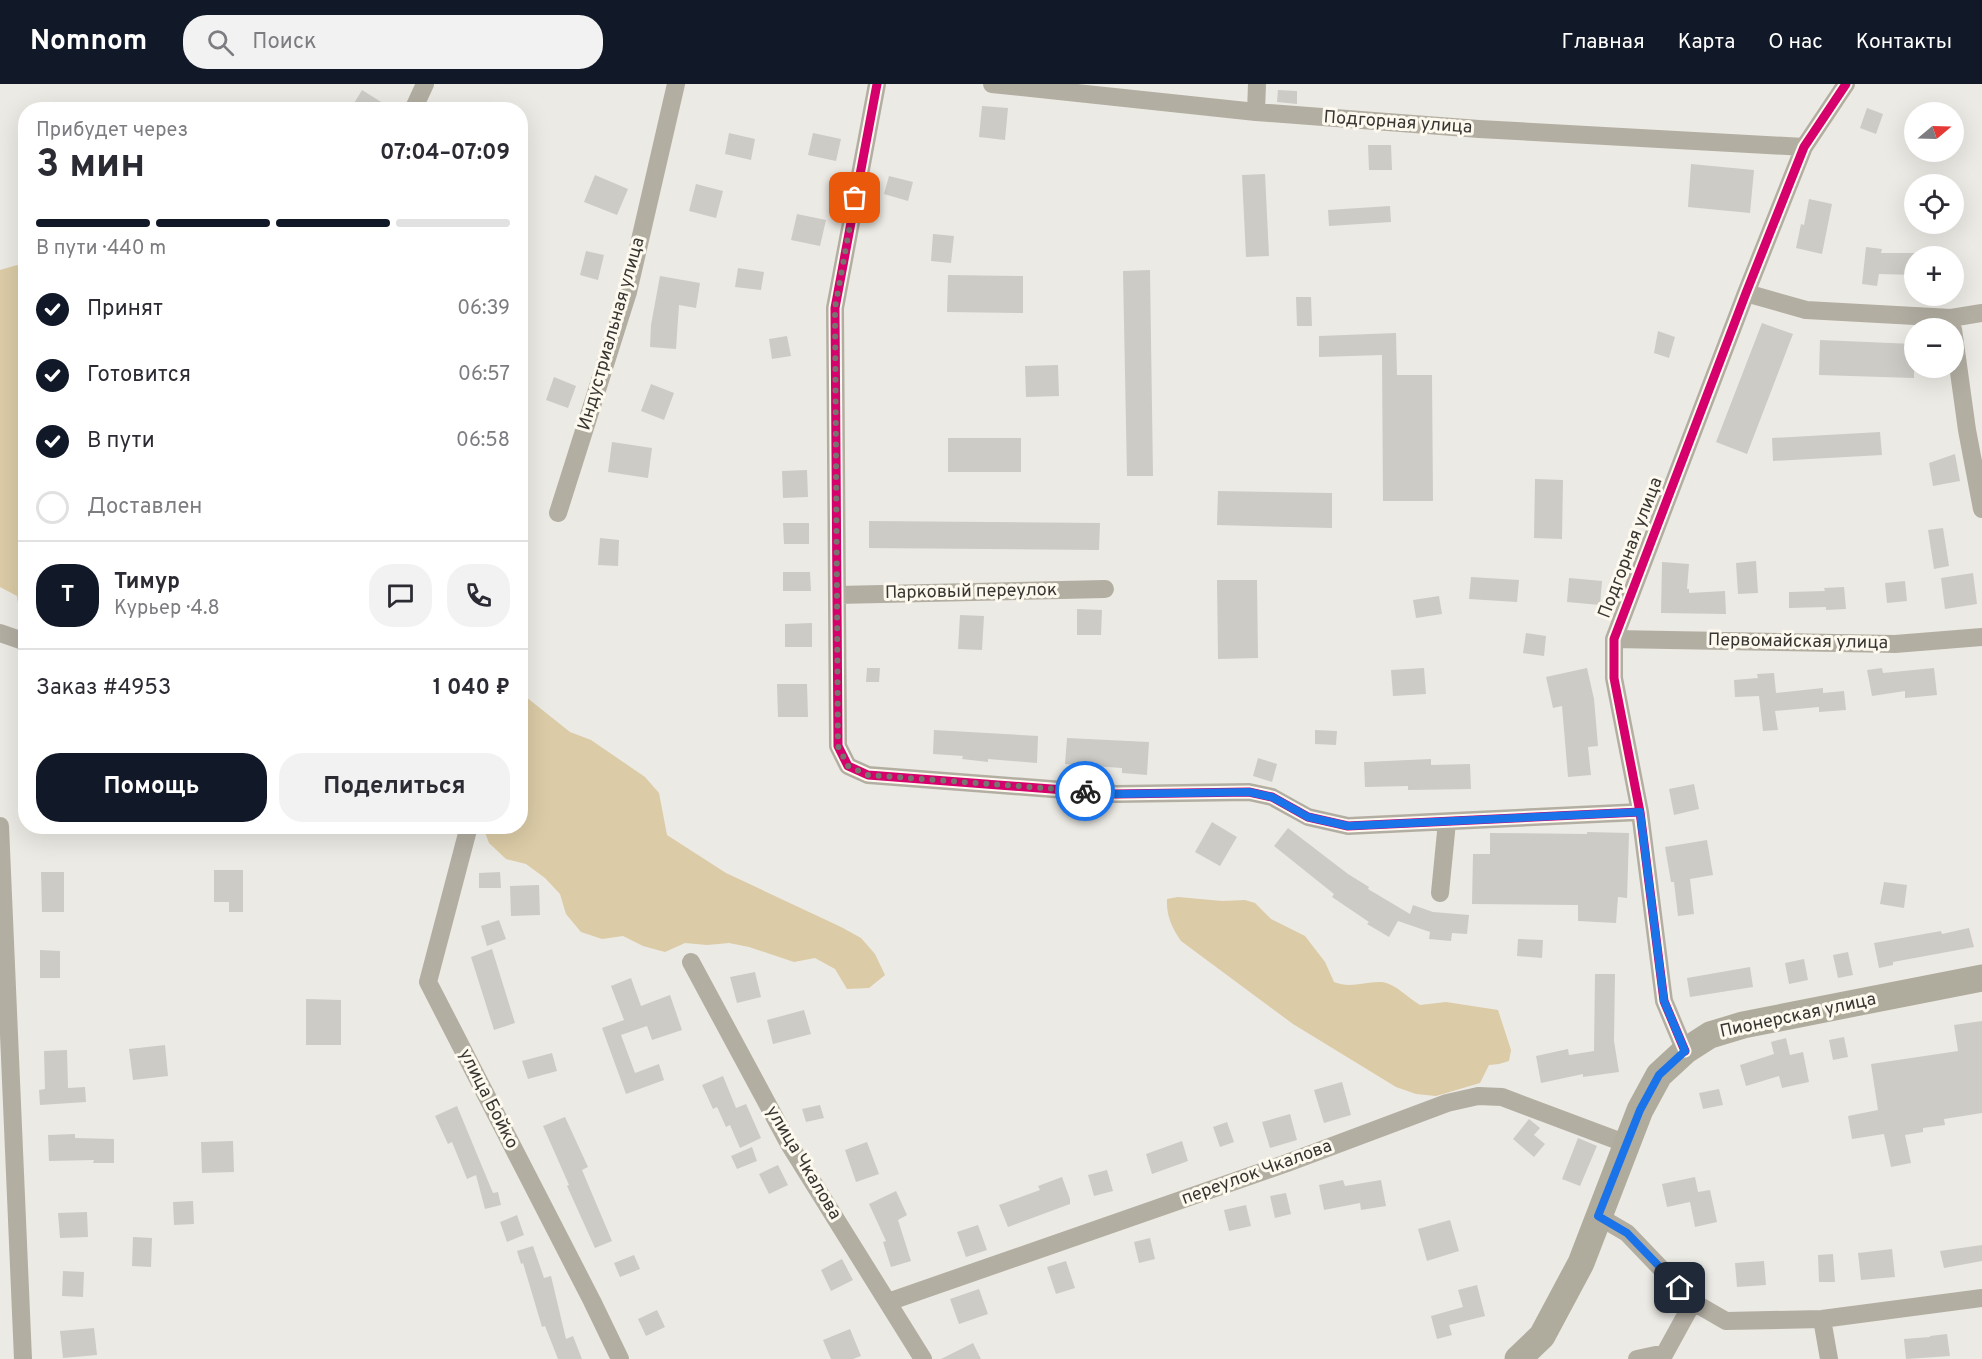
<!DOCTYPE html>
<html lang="ru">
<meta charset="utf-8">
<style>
:root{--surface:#fff;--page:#f2f2f3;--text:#2b2b33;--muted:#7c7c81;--line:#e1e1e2;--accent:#111827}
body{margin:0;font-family:Overpass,sans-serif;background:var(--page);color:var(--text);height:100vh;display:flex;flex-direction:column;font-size:22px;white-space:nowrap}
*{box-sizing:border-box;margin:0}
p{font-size:20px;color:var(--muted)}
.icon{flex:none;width:33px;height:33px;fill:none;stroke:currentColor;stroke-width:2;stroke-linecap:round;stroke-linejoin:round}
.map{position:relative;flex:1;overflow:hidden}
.sheet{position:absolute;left:18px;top:18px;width:510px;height:732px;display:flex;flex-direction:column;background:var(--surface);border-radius:24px;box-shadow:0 6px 24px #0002}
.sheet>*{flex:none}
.needle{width:39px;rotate:71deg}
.tools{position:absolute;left:1904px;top:18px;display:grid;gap:12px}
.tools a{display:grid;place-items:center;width:60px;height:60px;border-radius:50%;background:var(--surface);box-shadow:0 6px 24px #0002;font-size:30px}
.pin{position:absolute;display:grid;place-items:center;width:51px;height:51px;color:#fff;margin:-26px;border-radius:12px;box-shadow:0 3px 9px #0006}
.courier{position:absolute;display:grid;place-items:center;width:60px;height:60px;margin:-30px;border:4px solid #1a73e8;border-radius:50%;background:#fff;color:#222;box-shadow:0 2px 8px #0007}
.head em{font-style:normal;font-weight:700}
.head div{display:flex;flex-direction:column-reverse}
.head{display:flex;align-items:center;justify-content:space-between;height:102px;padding:0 18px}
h1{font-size:39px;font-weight:700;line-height:45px}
.bar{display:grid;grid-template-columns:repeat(4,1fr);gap:9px 6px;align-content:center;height:72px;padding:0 18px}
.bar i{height:8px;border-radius:4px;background:var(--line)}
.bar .on{background:var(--accent)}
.bar p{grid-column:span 4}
.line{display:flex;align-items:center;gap:15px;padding:0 18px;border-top:2px solid var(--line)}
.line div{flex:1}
.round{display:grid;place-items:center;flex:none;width:63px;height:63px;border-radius:24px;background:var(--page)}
ol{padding:0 18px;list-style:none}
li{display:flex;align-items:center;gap:18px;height:66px}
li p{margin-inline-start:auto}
li .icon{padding:6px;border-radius:50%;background:var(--accent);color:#fff;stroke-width:4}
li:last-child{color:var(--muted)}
li i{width:33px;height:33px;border:3px solid var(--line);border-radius:50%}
.button{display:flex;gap:12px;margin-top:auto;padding:12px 18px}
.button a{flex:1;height:69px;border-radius:24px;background:var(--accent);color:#fff;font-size:24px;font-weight:700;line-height:69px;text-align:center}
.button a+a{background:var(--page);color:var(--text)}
header{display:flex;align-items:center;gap:36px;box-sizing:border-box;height:84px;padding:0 30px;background:var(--accent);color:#fff}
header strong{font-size:28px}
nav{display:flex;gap:33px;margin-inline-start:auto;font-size:21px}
.search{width:420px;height:54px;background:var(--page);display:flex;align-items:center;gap:15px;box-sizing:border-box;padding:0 21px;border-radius:24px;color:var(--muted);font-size:22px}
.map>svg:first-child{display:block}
.forest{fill:#dbcba6}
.building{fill:#cdcbc6}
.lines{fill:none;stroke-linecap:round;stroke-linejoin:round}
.street{stroke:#b3aea2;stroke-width:18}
.secondary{stroke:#b0ac9d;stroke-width:27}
.cycleway-casing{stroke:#fdf9ee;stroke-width:13}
.cycleway{stroke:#d6006c;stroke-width:9}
.done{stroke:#777570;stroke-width:6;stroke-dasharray:0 10.8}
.route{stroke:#1a73e8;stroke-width:8}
.labels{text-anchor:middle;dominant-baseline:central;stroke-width:6;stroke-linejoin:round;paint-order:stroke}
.street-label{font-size:18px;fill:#383632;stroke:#fdf9ee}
</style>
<header>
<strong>Nomnom</strong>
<div class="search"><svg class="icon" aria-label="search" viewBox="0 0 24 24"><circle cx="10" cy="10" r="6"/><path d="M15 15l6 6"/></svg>Поиск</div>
<nav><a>Главная</a><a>Карта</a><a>О нас</a><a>Контакты</a></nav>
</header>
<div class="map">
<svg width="1982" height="1275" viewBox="0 0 1982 1275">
<rect width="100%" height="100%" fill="#eceae4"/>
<path class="forest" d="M17 181 26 190 25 537 20 535 17 512 0 503V186Z
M521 609 570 648 591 656 645 693 659 709 667 751 726 789 841 843 861 854 875 870 885 891 869 904 847 905 835 885 815 874 794 878 749 863 729 859 707 861 685 859 665 868 643 862 623 852 602 855 581 848 566 830 560 810 545 794 526 780 506 775 489 759 483 743 520 742Z
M1178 813 1222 817 1245 816 1255 819 1271 835 1305 852 1325 878 1334 898C1351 905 1365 897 1382 898 1396 900 1408 914 1420 921L1446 918 1498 926 1511 966 1509 977 1499 980 1489 981 1480 999 1436 1012 1416 1010 1396 1003 1293 940 1181 857C1172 844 1166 831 1167 815Z"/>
<path class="building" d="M362 6 394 26H350Z
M1278 6 1297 7V20L1277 18Z
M982 22 1008 24 1005 56 979 53Z
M1867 24 1883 30 1876 50 1860 44Z
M729 49 755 55 751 76 725 70Z
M813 49 841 55 836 77 808 71Z
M1368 61H1391L1392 86H1369Z
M1691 80 1754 86 1750 129 1688 123Z
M1265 90 1269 172 1246 173 1242 91Z
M595 91 628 105 617 131 584 118Z
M889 92 913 98 908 117 884 110Z
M696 100 723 107 716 134 689 127Z
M1809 115 1832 120 1822 170 1796 164 1801 140 1804 141Z
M1390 122 1391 138 1329 142 1328 126Z
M797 130 826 136 820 162 791 156Z
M933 150 954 152 951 179 931 177Z
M1866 163 1882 165 1881 169H1914V191L1879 190 1877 202 1862 200Z
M586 167 604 171 598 196 580 191Z
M738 184 764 188 761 206 735 203Z
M1150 186 1153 392H1127L1123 187Z
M948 191 1023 192V229L947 228Z
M660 192 700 199 696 224 679 221 676 265 650 263 651 241Z
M1296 213H1311L1312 242H1297Z
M1762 239 1793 250 1747 370 1716 358Z
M1658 247 1675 253 1669 274 1654 269Z
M1396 249 1397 291H1432L1433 417H1383L1382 271 1319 273V252Z
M787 252 791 272 772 275 769 255Z
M1820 256 1914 260V294L1819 291Z
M1058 281 1059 312 1026 313 1025 282Z
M554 293 576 302 568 324 546 316Z
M651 300 674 309 664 336 641 327Z
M1880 348 1882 371 1773 377 1772 354Z
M948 354H1021V388H948Z
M612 358 652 364 648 394 608 388Z
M1955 370 1960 397 1933 402 1929 379Z
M807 386 808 413 783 414 782 387Z
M1535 395 1563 396 1562 455 1534 454Z
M1218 407 1332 409V444L1217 441Z
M869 437 1100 439 1099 466 869 464Z
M783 439H809V460H784Z
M1943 444 1949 482 1934 485 1928 446Z
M600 454 619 456 618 482 598 481Z
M1756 477 1758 509 1738 510 1736 479Z
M1662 478 1689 480 1687 505H1689V509L1725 507 1726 530 1661 529Z
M783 488H810L811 507H783Z
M1973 489 1977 520 1945 525 1941 494Z
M1471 493 1519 496 1517 518 1469 515Z
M1569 494 1602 497 1600 521 1567 518Z
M1217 496H1257L1258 574 1218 575Z
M1905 497 1907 517 1887 519 1885 499Z
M1844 503 1846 525 1826 526V523L1789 524V508L1825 507 1824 504Z
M1439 512 1442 530 1416 534 1413 516Z
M1077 525 1102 526 1101 551H1077Z
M960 531 984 532 982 566 958 565Z
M812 539V563H785V540Z
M1526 549 1546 552 1544 572 1523 569Z
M867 584H880L879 598H866Z
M1424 584 1426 610 1393 612 1391 586Z
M1587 584 1594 615 1598 662 1588 663 1591 691 1568 693 1562 622 1553 624 1546 593Z
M1882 584 1883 589 1934 584 1937 611 1905 614V607L1872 612 1867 586Z
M1774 589 1776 609 1823 604V609L1844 607 1846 626 1819 628V623L1775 627 1778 646 1763 647 1759 612 1735 613 1734 596 1758 594 1757 590Z
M777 600H807L808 633H778Z
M934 646 1038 652 1037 679 988 675V678L962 675 963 672 933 670Z
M1315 646 1337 647 1336 661 1315 660Z
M1067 654 1149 658 1147 691 1122 689V684L1065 680Z
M1258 674 1277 680 1272 698 1253 692Z
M1431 675V681L1470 680 1471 705 1408 706V702L1365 703 1364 678Z
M1694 700 1699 725 1674 731 1669 705Z
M1212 738 1237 753 1220 782 1195 768Z
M1288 744 1348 790 1369 803 1368 805 1410 830 1413 821 1433 828 1469 831 1467 850 1452 849 1451 857 1429 855 1430 848 1398 837 1389 853 1367 840 1369 838 1332 813 1334 810 1274 762Z
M1587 748 1629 749 1627 814 1618 813 1616 839 1578 837V821L1472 820 1473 770H1490V749L1587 750Z
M1707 756 1713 791 1690 795 1694 830 1678 832 1674 798H1671L1665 763Z
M214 786H243V828H229V818H214Z
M41 788H64V828H42Z
M500 788 501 804H479V789Z
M1884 798 1907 801 1904 824 1880 820Z
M539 801 540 831 511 832 510 802Z
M499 836 506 855 487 862 481 842Z
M1969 844 1974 863 1893 878V881L1879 884 1874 859 1941 847 1942 850Z
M1518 855 1543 856 1542 874 1517 872Z
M492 865 515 939 494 946 471 873Z
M40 866 60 867V894H40Z
M1848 868 1853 891 1838 894 1833 871Z
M1804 875 1808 896 1789 900 1785 879Z
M1750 883 1753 903 1690 913 1687 894Z
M755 888 761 913 737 919 730 893Z
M1595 890H1615L1614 957 1619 988 1583 993V990L1541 999 1536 972 1568 965 1569 971 1594 967Z
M631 894 641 922 670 911 682 946 652 956 647 942 621 951 635 989 659 980 664 996 626 1010 602 944 624 936 611 902Z
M306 915 341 916V961H306Z
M804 926 811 950 773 960 767 936Z
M1982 937V1029L1944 1035 1945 1041 1923 1044V1048L1905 1051 1911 1079 1891 1083 1884 1050 1852 1055 1848 1032 1878 1026 1871 980 1958 967 1954 941Z
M1844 953 1848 973 1833 976 1829 956Z
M1786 954 1790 971 1803 968 1809 998 1782 1004 1779 992 1746 1002 1740 981 1774 970 1771 958Z
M165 961 168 992 133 996 129 965Z
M67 966 68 1004 85 1003 86 1018 40 1021 39 1006 45 1005 44 967Z
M552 969 557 987 528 995 522 977Z
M723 992 736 1024 746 1020 761 1054 740 1064 730 1041 726 1043 717 1023 713 1025 702 1001Z
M1342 998 1351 1031 1324 1039 1314 1006Z
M1719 1005 1723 1021 1703 1025 1699 1009Z
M820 1021 824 1034 806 1038 802 1025Z
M457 1022 493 1109 498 1108 501 1121 485 1125 476 1091 467 1095 452 1058 448 1060 435 1032Z
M1290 1030 1297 1056 1270 1064 1262 1038Z
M565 1033 588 1083 582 1086 612 1157 595 1164 567 1102 569 1101 543 1042Z
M1529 1035 1540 1044 1534 1051 1545 1060 1534 1073 1513 1055Z
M1227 1038 1234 1058 1220 1063 1213 1043Z
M75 1050V1054L114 1055V1079H93L94 1076 49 1077 48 1051Z
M1578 1054 1597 1062 1580 1102 1562 1095Z
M233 1057 234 1088 202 1089 201 1058Z
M1182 1057 1188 1077 1152 1090 1146 1070Z
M867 1058 879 1090 856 1098 845 1066Z
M752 1063 757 1077 737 1085 731 1072Z
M778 1081 788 1101 769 1110 759 1090Z
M1107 1086 1113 1107 1094 1112 1088 1091Z
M1062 1093 1070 1115V1120L1008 1143 999 1121 1040 1106 1038 1102Z
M1695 1093 1698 1108 1710 1106 1717 1138 1695 1143 1690 1118 1667 1123 1662 1100Z
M1343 1096 1345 1102 1381 1096 1386 1122 1361 1126 1360 1119 1324 1126 1319 1101Z
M896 1107 907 1131 898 1136 911 1177 891 1183 883 1158 886 1157 869 1120Z
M1286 1109 1291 1130 1275 1134 1270 1112Z
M193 1117 194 1140 174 1141 173 1118Z
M1246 1121 1251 1142 1229 1147 1224 1126Z
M87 1128 88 1153 60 1154 58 1129Z
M517 1131 524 1151 507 1158 500 1138Z
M1450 1136 1459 1167 1427 1177 1418 1145Z
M978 1141 987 1166 966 1173 957 1148Z
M133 1153 152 1154 151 1183 132 1182Z
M1150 1154 1155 1175 1139 1179 1134 1158Z
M1982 1161V1177L1944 1184 1940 1167Z
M533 1162 544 1194 551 1192 566 1255 573 1252 582 1275H558L545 1242 542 1243 523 1179 521 1180 517 1167Z
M1892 1165 1895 1193 1861 1196 1858 1169Z
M1833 1170 1835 1198H1819L1818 1171Z
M634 1171 640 1185 620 1193 614 1179Z
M842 1175 853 1196 831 1207 821 1186Z
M1066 1177 1075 1204 1056 1210 1047 1183Z
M1764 1177 1766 1201 1737 1203 1735 1179Z
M63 1187 84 1188 83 1213 62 1212Z
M1477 1201 1485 1232 1449 1241 1452 1251 1437 1255 1431 1232 1463 1223 1458 1206Z
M979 1205 988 1230 959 1240 950 1215Z
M657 1226 665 1243 646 1252 638 1235Z
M94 1244 97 1271 63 1274 60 1247Z
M850 1245 861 1272 853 1275H831L823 1256Z
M1947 1250 1950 1272 1906 1275 1904 1255 1930 1253V1252Z
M973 1259 981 1275H941Z"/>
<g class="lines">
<path class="street" d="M877 0 835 224 838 662 848 682 868 691 1116 710 1249 708 1272 713 1308 733 1348 742 1640 728
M992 0 1256 28 1479 45 1804 63
M413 26 425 0
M1256 28 1257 0
M1746 209 1806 226 1951 234 1982 229
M1953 245 1967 346 1982 425
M558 429 628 208 676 0
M837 511 1105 505
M0 549 26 558
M1614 555 1895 560 1982 553
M0 742 23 1275
M469 742 428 898 592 1217 620 1275
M1440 809 1447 738
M691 878 789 1060 923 1275
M1685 967 1664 917 1640 728 1614 594V555L1746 209 1804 63 1846 0
M1598 1132 1627 1149 1693 1218
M888 1218 1287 1079 1447 1019 1478 1012 1502 1013 1627 1060
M1822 1235 1829 1275
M1637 1275 1665 1269 1693 1218 1726 1237 1822 1235 1982 1214"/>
<path class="secondary" d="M1518 1275 1542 1252 1581 1179 1640 1026 1659 991 1685 967 1710 951 1743 941 1982 894"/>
<g class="cycleway-casing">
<path id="cycleway" d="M877 0 835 224 838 662 848 682 868 691 1116 710 1249 708 1272 713 1308 733 1348 742 1640 728
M1685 967 1664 917 1640 728 1614 594V555L1746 209 1804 63 1846 0"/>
</g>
<use href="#cycleway" class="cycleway"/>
</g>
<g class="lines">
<path class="done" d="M855 114 835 224 838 662 848 682 868 691 1085 707"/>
<path class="route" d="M1085 707 1116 710 1249 708 1272 713 1308 733 1348 742 1640 728 1664 917 1685 967 1659 991 1640 1026 1598 1132 1627 1149 1680 1204"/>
</g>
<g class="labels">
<g class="street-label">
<text transform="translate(1398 39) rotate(4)">Подгорная улица</text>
<text transform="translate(612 250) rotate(-74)">Индустриальная улица</text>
<text transform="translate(1631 464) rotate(-69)">Подгорная улица</text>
<text transform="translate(971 508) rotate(-1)">Парковый переулок</text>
<text transform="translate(1798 558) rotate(1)">Первомайская улица</text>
<text transform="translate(1798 932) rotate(-12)">Пионерская улица</text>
<text transform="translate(488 1015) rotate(63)">улица Бойко</text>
<text transform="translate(803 1079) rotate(59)">улица Чкалова</text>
<text transform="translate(1257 1089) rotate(-20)">переулок Чкалова</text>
</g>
</g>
</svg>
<div class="tools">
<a><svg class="needle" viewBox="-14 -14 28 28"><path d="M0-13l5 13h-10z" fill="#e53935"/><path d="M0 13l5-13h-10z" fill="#7c7c81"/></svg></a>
<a><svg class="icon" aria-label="locate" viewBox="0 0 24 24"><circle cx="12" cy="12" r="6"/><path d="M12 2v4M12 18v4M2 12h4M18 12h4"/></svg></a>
<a>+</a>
<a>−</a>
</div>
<div class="pin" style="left:855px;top:114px;background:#ea580c"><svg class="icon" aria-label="bag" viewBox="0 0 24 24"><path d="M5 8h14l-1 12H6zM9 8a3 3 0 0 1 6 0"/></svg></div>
<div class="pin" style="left:1680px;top:1204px;background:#1f2937"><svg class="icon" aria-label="home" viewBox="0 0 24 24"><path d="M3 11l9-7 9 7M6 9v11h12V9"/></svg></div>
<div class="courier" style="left:1085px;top:707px"><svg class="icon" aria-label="bike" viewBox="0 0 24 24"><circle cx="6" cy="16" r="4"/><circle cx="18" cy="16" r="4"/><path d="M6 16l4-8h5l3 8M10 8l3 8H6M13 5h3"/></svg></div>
<section class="sheet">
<div class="head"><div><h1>3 мин</h1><p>Прибудет через</p></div><em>07:04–07:09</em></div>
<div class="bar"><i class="on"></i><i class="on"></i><i class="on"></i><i></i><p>В пути · 440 m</p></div>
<ol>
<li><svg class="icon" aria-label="check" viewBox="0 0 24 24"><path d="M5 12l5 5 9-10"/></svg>Принят<p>06:39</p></li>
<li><svg class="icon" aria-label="check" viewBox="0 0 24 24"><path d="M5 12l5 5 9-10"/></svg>Готовится<p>06:57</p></li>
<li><svg class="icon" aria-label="check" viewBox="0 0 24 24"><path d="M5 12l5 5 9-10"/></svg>В пути<p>06:58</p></li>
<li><i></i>Доставлен</li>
</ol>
<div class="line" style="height:108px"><b class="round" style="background:var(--accent);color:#fff">Т</b><div><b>Тимур</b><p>Курьер · 4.8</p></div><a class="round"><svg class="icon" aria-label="chat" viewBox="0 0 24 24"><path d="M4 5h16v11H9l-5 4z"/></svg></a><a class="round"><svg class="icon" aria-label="phone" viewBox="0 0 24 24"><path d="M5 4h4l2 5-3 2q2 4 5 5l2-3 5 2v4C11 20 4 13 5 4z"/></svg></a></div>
<div class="line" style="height:78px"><div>Заказ #4953</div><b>1 040 ₽</b></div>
<div class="button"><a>Помощь</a><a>Поделиться</a></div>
</section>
</div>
